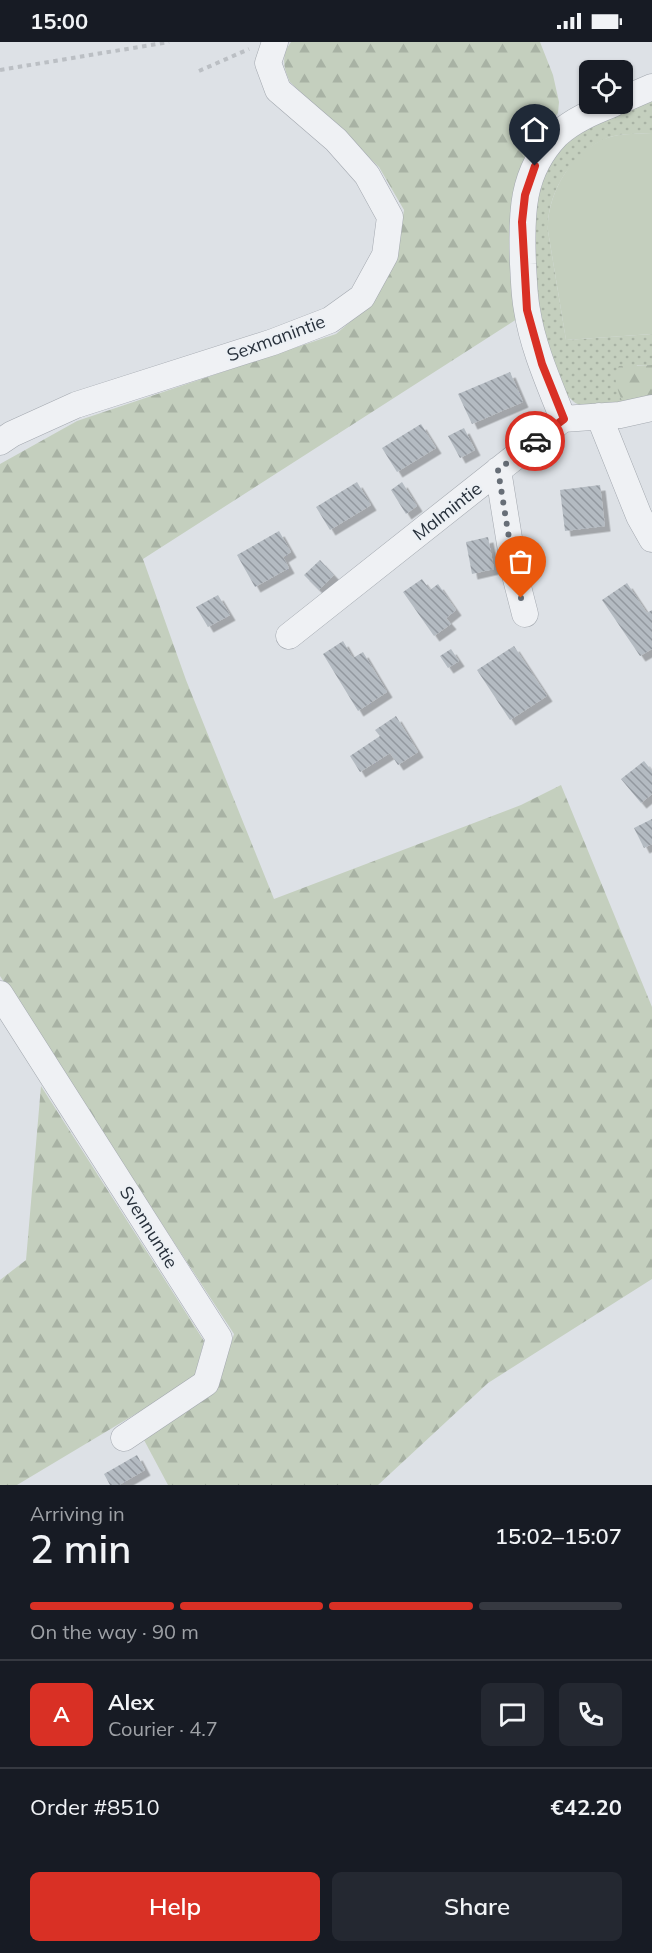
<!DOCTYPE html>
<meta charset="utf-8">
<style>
:root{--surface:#171b24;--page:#242831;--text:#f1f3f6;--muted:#9ea1a6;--line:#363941;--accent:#d93025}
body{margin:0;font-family:Mulish,sans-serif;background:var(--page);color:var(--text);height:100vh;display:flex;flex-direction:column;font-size:22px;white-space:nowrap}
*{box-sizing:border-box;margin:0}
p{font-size:20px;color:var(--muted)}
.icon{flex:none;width:33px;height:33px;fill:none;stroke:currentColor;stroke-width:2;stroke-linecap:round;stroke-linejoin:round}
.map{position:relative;height:1443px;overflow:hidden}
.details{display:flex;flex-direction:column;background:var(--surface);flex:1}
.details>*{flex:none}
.controls{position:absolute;left:579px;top:18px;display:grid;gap:12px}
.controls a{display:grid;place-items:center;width:54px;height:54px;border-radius:9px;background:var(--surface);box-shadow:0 2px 4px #0004;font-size:30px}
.pin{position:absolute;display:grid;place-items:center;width:51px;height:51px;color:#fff;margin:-62px -26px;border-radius:50% 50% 50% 0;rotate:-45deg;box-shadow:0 0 6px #0007}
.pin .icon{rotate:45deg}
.courier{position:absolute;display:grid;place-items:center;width:60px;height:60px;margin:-30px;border:4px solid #d93025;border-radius:50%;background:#fff;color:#222;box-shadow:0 2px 8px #0007}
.summary em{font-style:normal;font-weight:600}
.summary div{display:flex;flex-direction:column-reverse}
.summary{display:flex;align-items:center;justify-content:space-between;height:102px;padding:0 30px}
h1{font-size:39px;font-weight:600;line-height:45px}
.bar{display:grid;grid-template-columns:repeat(4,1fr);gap:9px 6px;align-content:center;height:72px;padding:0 30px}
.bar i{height:8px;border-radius:4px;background:var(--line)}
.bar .active{background:var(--accent)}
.bar p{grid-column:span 4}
.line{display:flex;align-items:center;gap:15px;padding:0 30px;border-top:2px solid var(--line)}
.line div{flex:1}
.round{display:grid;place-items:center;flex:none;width:63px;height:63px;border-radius:9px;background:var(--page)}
.cta{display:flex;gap:12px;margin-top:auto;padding:12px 30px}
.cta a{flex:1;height:69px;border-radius:9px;background:var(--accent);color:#fff;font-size:24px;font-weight:600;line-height:69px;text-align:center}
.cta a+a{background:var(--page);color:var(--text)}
.status{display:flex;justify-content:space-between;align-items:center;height:42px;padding:0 30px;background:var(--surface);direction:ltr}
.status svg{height:16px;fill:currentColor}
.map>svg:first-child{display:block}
.grass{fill:url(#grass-dots)}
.forest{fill:url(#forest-firs)}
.pitch{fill:#c4cfbe}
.building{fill:url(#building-back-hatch);filter:url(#shadow)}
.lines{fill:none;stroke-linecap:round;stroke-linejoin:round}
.street-casing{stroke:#a3a8af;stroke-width:27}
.path{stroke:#bbbfc4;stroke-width:4;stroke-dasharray:4.5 4.5;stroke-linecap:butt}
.street{stroke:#eff1f4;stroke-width:26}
.done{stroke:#676e77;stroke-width:6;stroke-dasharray:0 10.8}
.route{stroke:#d93025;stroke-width:8}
.labels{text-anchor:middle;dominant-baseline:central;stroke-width:4.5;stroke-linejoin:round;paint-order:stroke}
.street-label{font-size:18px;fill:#27303b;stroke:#ecf0f4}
</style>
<div class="status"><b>15:00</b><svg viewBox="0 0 49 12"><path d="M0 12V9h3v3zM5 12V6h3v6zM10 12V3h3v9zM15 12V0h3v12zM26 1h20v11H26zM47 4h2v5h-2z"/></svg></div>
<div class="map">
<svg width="652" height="1443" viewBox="0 0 652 1443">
<defs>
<pattern id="grass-dots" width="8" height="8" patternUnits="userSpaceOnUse" patternTransform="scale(1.5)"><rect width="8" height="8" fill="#c4cfbe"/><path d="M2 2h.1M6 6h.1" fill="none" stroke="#a8b2a4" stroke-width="1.8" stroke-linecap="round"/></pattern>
<pattern id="forest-firs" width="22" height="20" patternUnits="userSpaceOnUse" patternTransform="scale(1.5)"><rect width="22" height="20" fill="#c4cfbe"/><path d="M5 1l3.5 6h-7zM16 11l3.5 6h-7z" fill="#a8b2a4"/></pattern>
<pattern id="building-back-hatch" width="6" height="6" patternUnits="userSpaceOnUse" patternTransform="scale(1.5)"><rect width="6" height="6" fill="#b4bbc2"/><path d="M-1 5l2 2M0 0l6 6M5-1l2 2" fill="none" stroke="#92989f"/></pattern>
<filter id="shadow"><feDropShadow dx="5.5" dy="5.5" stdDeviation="0" flood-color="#0004"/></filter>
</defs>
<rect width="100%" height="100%" fill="#dde1e6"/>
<path class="grass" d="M652 58V91C638 92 623 91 610 95 573 108 546 151 548 189L566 298 652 292V323H637L623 362C611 363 582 367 574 360 562 350 558 333 553 319 549 306 543 293 541 280 530 232 525 166 550 123 571 85 614 73 652 58Z"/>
<path class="forest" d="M291 0H540L553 33 559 60 558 71 533 102 517 277 143 517 186 638 274 857 521 763 561 743 652 965V1237L488 1341 378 1443H168L144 1398 216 1348 234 1292 0 934V422L77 379 336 292 371 262 396 218 404 168 379 125 290 40C283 26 281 13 291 0Z
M652 323V357L623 362C619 350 611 336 619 324Z
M41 1044 204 1299 194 1337 17 1443H0V1238L26 1218Z"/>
<path class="pitch" d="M652 91V292L566 298 548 189C546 152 573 106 610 95 623 91 638 92 652 91Z"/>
<path class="building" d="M510 330 523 360 472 382 458 352Z
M421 382 436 406 397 430 382 406Z
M464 386 475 408 460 416 448 394Z
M357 440 371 463 330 488 316 465Z
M402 440 417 464 406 472 391 448Z
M600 443 605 484 565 489 560 448Z
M279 489 291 510 283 515 289 526 255 545 237 513Z
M488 495 494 527 472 532 466 500Z
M320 518 334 533 319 548 304 533Z
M422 537 430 548 438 542 456 568 446 576 451 582 434 594 403 550Z
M627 541 647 571 652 568V607L640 614 602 558Z
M218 553 230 573 208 585 196 565Z
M343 599 353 616 363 610 387 650 358 669 323 612Z
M514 604 547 654 510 678 477 628Z
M451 607 459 619 448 626 440 614Z
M396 674 418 710 398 723 390 711 360 730 350 714 380 694 375 688Z
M644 719 652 729V752L641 761 621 737Z
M652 777V802L644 806 634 786Z
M137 1413 145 1428 119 1443H110L104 1432Z"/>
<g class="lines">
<g class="street-casing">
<path id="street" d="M622 58 652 45
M599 374 639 474 652 497
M563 377C549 341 533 306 527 268 524 253 524 237 523 222 521 173 521 130 557 93 573 78 593 70 613 62
M0 400 12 392 76 363 273 300 330 278 362 255 385 213 390 175 367 133 336 98 278 48 268 21 275 0
M498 428 515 533 525 572
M289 594 563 377 620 373 652 366
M0 952 219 1296 206 1341 124 1396"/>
</g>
<path class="path" d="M0 28 169 0
M199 29 249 7"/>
<use href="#street" class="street"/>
</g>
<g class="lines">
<path class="done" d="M521 556 515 533 498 428 535 399"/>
<path class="route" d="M535 399 564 377 542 322 527 268 522 180 525 153 535 124"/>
</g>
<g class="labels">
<g class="street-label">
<text transform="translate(276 296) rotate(-20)">Sexmanintie</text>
<text transform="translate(447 469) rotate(-38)">Malmintie</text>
<text transform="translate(149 1185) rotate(58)">Svennuntie</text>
</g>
</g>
</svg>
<div class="controls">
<a><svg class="icon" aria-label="locate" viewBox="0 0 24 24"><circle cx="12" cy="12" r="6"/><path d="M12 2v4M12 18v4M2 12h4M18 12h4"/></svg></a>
</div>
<div class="pin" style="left:521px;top:556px;background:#ea580c"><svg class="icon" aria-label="bag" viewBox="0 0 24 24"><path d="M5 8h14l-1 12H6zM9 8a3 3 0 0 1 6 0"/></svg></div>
<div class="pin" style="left:535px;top:124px;background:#1f2937"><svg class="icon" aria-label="home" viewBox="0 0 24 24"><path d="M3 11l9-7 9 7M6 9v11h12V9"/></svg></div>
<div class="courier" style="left:535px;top:399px"><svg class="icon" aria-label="car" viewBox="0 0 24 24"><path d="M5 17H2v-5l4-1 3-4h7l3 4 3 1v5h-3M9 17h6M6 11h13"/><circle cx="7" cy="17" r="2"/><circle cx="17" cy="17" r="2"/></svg></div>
</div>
<section class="details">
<div class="summary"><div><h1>2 min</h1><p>Arriving in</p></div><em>15:02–15:07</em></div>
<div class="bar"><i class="active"></i><i class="active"></i><i class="active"></i><i></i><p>On the way · 90 m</p></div>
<div class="line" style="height:108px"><b class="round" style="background:var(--accent);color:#fff">A</b><div><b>Alex</b><p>Courier · 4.7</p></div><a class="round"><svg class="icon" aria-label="chat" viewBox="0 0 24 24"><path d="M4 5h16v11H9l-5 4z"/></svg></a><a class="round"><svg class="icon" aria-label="phone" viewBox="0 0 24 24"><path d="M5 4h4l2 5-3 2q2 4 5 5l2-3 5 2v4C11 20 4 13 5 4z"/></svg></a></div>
<div class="line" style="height:78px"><div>Order #8510</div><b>€42.20</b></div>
<div class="cta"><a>Help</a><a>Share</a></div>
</section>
